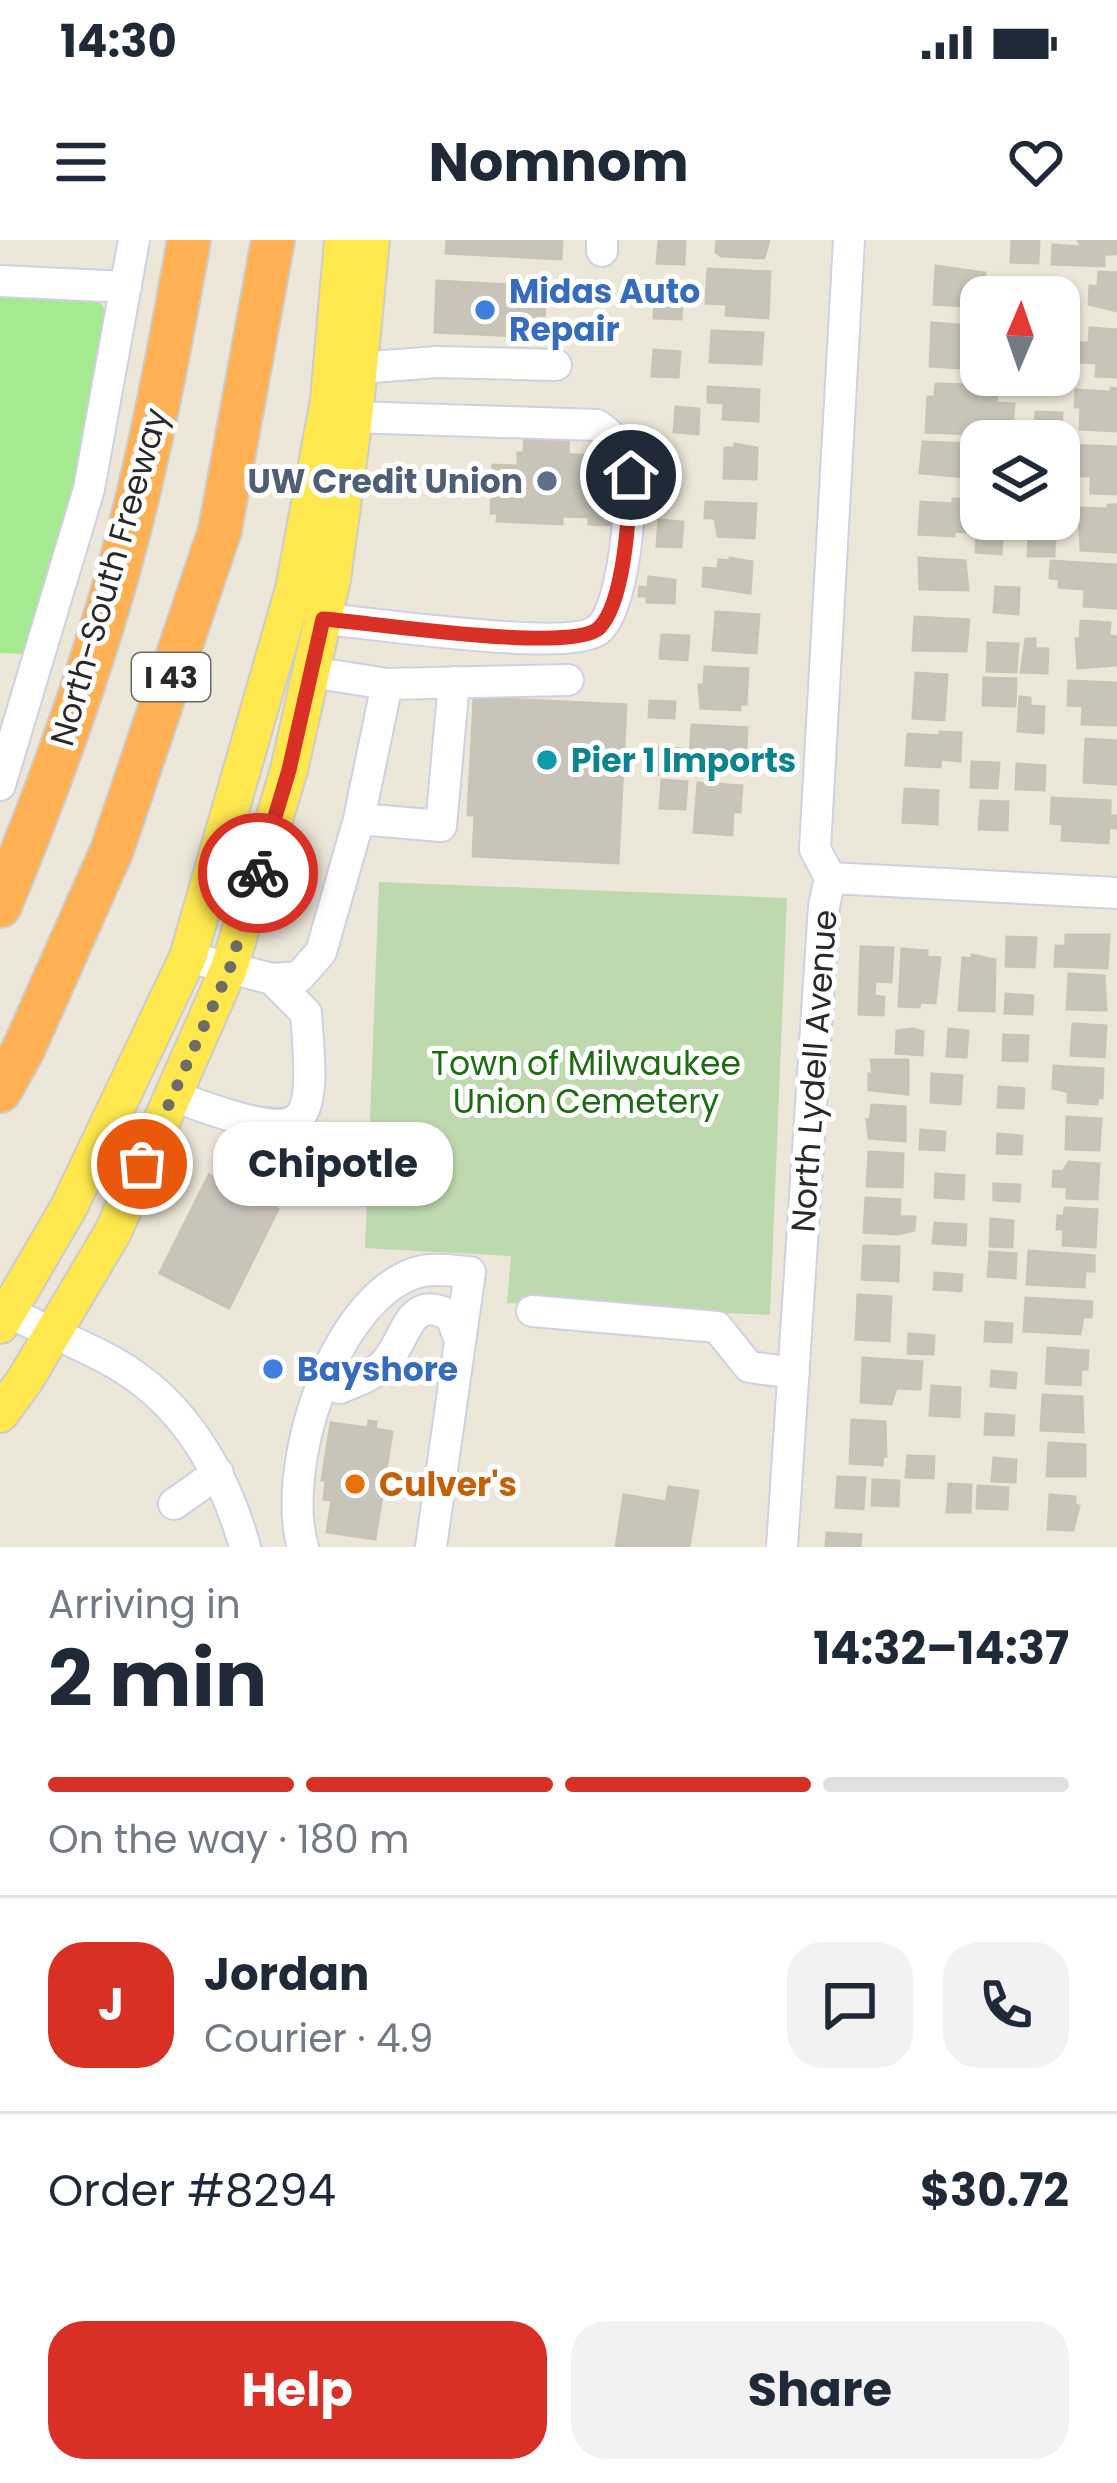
<!DOCTYPE html>
<meta charset="utf-8">
<style>
:root{--surface:#fff;--page:#f2f2f3;--text:#1f2937;--muted:#747a83;--line:#e0e1e3;--accent:#d93025}
body{margin:0;font-family:Poppins,sans-serif;background:var(--page);color:var(--text);height:100vh;display:flex;flex-direction:column;font-size:45px;white-space:nowrap}
*{box-sizing:border-box;margin:0}
p{font-size:39px;color:var(--muted)}
.icon{flex:none;width:66px;height:66px;fill:none;stroke:currentColor;stroke-width:2;stroke-linecap:round;stroke-linejoin:round}
.map{position:relative;height:1307px;overflow:hidden}
.sheet{display:flex;flex-direction:column;background:var(--surface);flex:1}
.sheet>*{flex:none}
.needle{width:78px;rotate:2deg}
.buttons{position:absolute;left:960px;top:36px;display:grid;gap:24px}
.buttons a{display:grid;place-items:center;width:120px;height:120px;border-radius:24px;background:var(--surface);box-shadow:0 3px 9px #0004;font-size:60px}
.pin{position:absolute;display:grid;place-items:center;width:102px;height:102px;color:#fff;margin:-51px;border:6px solid #fff;border-radius:50%;box-shadow:0 3px 12px #0007}
.courier{position:absolute;display:grid;place-items:center;width:120px;height:120px;margin:-60px;border:9px solid #d93025;border-radius:50%;background:#fff;color:#222;box-shadow:0 3px 15px #0007}
.bubble{position:absolute;height:84px;border-radius:36px;background:var(--surface);box-shadow:0 3px 9px #0004;font-size:39px;font-weight:700;line-height:84px;text-align:center}
.summary em{font-style:normal;font-weight:700}
.summary div{display:flex;flex-direction:column-reverse}
.summary{display:flex;align-items:center;justify-content:space-between;height:204px;padding:0 48px}
h1{font-size:78px;font-weight:700;line-height:90px}
.bar{display:grid;grid-template-columns:repeat(4,1fr);gap:18px 12px;align-content:center;height:144px;padding:0 48px}
.bar i{height:15px;border-radius:9px;background:var(--line)}
.bar .active{background:var(--accent)}
.bar p{grid-column:span 4}
.line{display:flex;align-items:center;gap:30px;padding:0 48px;border-top:3px solid var(--line)}
.line div{flex:1}
.round{display:grid;place-items:center;flex:none;width:126px;height:126px;border-radius:36px;background:var(--page)}
.primary-button{display:flex;gap:24px;margin-top:auto;padding:24px 48px}
.primary-button a{flex:1;height:138px;border-radius:36px;background:var(--accent);color:#fff;font-size:48px;font-weight:700;line-height:138px;text-align:center}
.primary-button a+a{background:var(--page);color:var(--text)}
.status{display:flex;justify-content:space-between;align-items:center;height:84px;padding:0 60px;background:var(--surface);direction:ltr}
.status svg{height:33px;fill:currentColor}
header{display:flex;justify-content:space-between;align-items:center;height:156px;padding:0 48px;background:var(--surface);font-size:54px;font-weight:700}
.map>svg:first-child{display:block}
.green{fill:#a5ea90}
.cemetery{fill:#bfd9af}
.building{fill:#c8c4b9;stroke:#c9c3b3;stroke-width:3}
.lines{fill:none;stroke-linecap:round;stroke-linejoin:round}
.minor-casing{stroke:#cfd0e4;stroke-width:34}
.major-casing{stroke:#ccc;stroke-width:40}
.highway-casing{stroke:#ccc;stroke-width:46}
.minor{stroke:#fff;stroke-width:30}
.major{stroke:#fee84d;stroke-width:36}
.highway{stroke:#ffb053;stroke-width:42}
.done{stroke:#6e6c67;stroke-width:12;stroke-dasharray:0 21.6}
.route{stroke:#d93025;stroke-width:15}
.shop-dot{fill:#3f7fe0;stroke:#fff;stroke-width:4.5}
.service-dot{fill:#5c6f8a;stroke:#fff;stroke-width:4.5}
.culture-dot{fill:#0f9aa8;stroke:#fff;stroke-width:4.5}
.food-dot{fill:#e8710a;stroke:#fff;stroke-width:4.5}
.labels{text-anchor:middle;dominant-baseline:central;stroke-width:10;stroke-linejoin:round;paint-order:stroke}
.shield{fill:#fff;stroke:#696969;stroke-width:3}
.shield-label{font-size:30px;font-weight:bold;fill:#292929}
.shop-label{font-size:33px;font-weight:bold;fill:#366cbe;stroke:#fff;text-anchor:start}
.service-label{font-size:33px;font-weight:bold;fill:#4e5e75;stroke:#fff;text-anchor:end}
.street-label{font-size:33px;fill:#292929;stroke:#fff}
.culture-label{font-size:33px;font-weight:bold;fill:#0d838f;stroke:#fff;text-anchor:start}
.park-label{font-size:33px;fill:#1c6d12;stroke:#fff}
.food-label{font-size:33px;font-weight:bold;fill:#c56008;stroke:#fff;text-anchor:start}
</style>
<div class="status"><b>14:30</b><svg viewBox="0 0 49 12"><path d="M0 12V9h3v3zM5 12V6h3v6zM10 12V3h3v9zM15 12V0h3v12zM26 1h20v11H26zM47 4h2v5h-2z"/></svg></div>
<header><svg class="icon" aria-label="menu" viewBox="0 0 24 24"><path d="M4 6h16M4 12h16M4 18h16"/></svg>Nomnom<svg class="icon" aria-label="heart" viewBox="0 0 24 24"><path d="M12 20l-8-8c-3-5 5-10 8-4 3-6 11-1 8 4z"/></svg></header>
<div class="map">
<svg width="1117" height="1307" viewBox="0 0 1117 1307">
<rect width="100%" height="100%" fill="#ede7d9"/>
<path class="green" d="M0 50 99 60 105 70 80 218 26 414 0 413Z"/>
<path class="cemetery" d="M379 642 787 658 770 1075 507 1063 511 1016 365 1008Z"/>
<path class="building" d="M447 0H562L561 19 446 13Z
M659 0H685L684 24 657 23Z
M717 0H769L764 18 721 16 716 12Z
M1012 0H1039L1038 23 1011 22Z
M1078 0H1117V14H1104V26L1052 24 1053 5 1082 7Z
M936 26 985 33 983 55 969 58 964 66 934 64Z
M708 29 770 32 768 78 726 75 727 64 706 63Z
M1099 32 1117 33V71L1089 64 1090 46 1098 47Z
M437 41 546 47 543 97 435 92Z
M656 44 683 46 681 79 654 78Z
M932 83 968 86V98L963 97 961 128 930 126Z
M1090 88 1117 90V137L1096 136 1097 123 1080 122 1081 103H1089Z
M712 91 763 93 761 124 710 122Z
M654 110 680 112 678 137 652 136Z
M936 144 997 146 996 163 1014 164 1012 189 995 188V195L926 192 928 157H935Z
M708 147 759 150 758 181 723 179 724 163 708 162Z
M1111 148 1117 149V191L1080 189 1081 167H1075L1076 150 1111 152Z
M676 167 699 169 698 194 674 192Z
M1036 172 1062 173 1061 200 1035 199Z
M526 175 569 177 568 215 524 213Z
M923 202 975 204 976 238 920 233Z
M735 204 757 208 756 239 724 238 725 208H735Z
M1063 205 1117 207V254L1091 253V236L1061 235 1059 213Z
M518 213 603 216 602 255 616 256 615 285 589 284V277L562 276V284L497 281 498 273H491L493 225 518 226Z
M647 220 674 222 672 252 646 251Z
M953 259 977 260 978 275 975 282H969L968 292 954 291V296L919 294 921 262 953 264Z
M706 262 756 264 754 298 718 296 715 278H705Z
M1108 265H1117V312L1081 310 1079 268 1108 269Z
M659 280 683 282 681 307 657 306Z
M977 286 1003 287 1001 314 976 312Z
M1029 290 1055 291 1054 316H1028Z
M730 318 752 322 750 353 703 346 704 328 718 329 719 320 730 321Z
M919 318 965 321 968 350 920 349Z
M1051 321 1117 325V368L1084 366 1085 349 1059 347V339L1050 338Z
M649 337 675 340 674 363 647 362V356H639L640 347 648 348Z
M996 347 1019 348 1018 374 994 372Z
M716 372 759 375 756 413 713 410Z
M915 377 969 380 966 411 913 410Z
M1081 381 1110 383 1109 396 1117 397V425L1078 428 1076 399H1080Z
M662 395 689 396 687 420 660 418Z
M1026 399H1035V409H1048L1047 433 1021 432Z
M988 403 1018 404 1016 432 987 431Z
M705 427 748 429 746 464H740V470L701 468 699 445H704Z
M916 433 947 435 944 480 913 478Z
M984 438 1016 439 1015 466 983 465Z
M1069 441 1117 443V485L1082 484 1083 466 1068 465Z
M1020 457 1030 458V466L1044 467 1043 493 1018 491Z
M481 458 626 465 618 623 473 616 475 575H468L474 460Z
M650 461 675 462 674 478 649 477Z
M692 485 747 488 745 523 699 520V515H690Z
M940 492 961 493 960 521 941 519 940 527 906 525 908 494 940 496Z
M1086 499 1117 501V544L1084 542Z
M652 507 682 509 680 535 650 533Z
M972 522 999 523 997 548 971 547Z
M1017 524 1045 526 1044 550 1016 549Z
M662 540 687 542 685 569 660 568Z
M698 543 742 546 740 572 733 571 732 595 694 592Z
M905 549 938 551 937 584 903 582Z
M1052 558 1110 561V576H1117L1116 588 1109 587 1108 603 1062 600 1063 584 1051 583Z
M981 561 1008 562 1007 590 979 589Z
M1066 695H1109L1107 728 1055 726 1056 706H1066Z
M1007 697 1036 698 1034 727 1006 726Z
M861 707 893 708 891 742 875 741 874 756 884 757 883 775 859 774Z
M902 709 927 711V717L940 718 935 763 920 762 919 767 899 766Z
M972 715 995 720 994 771 959 770 963 718 972 719Z
M1069 734 1104 736 1106 770 1067 769Z
M1006 754 1033 756 1032 774 1005 773Z
M1073 784 1106 786 1104 817 1071 815Z
M913 789 923 792 922 815 896 813 897 791Z
M949 789 968 791 966 817 947 816Z
M1004 795 1028 796 1027 821 1003 820Z
M871 820H908V854L869 850V834L873 835Z
M1054 826 1103 829 1102 858 1098 857 1097 864 1068 862V852L1053 848Z
M932 834 962 836 960 864 931 862Z
M999 847 1024 849 1023 868 998 867Z
M872 865 905 867V901L869 898 867 880 870 881Z
M1067 877 1101 879 1099 910 1066 909Z
M921 890 945 892 944 910 920 909Z
M998 894 1022 896 1021 914 997 913Z
M869 912 903 914 902 947 867 946Z
M1069 922 1099 924 1097 959 1067 958V947L1053 946 1054 931 1063 932Z
M936 934 964 936 963 959 935 957Z
M209 935 278 969 229 1068 160 1033Z
M994 944 1020 945 1019 961 994 960Z
M866 958 900 960 899 977H915L914 990 898 994 864 992Z
M1065 968 1097 970 1095 1007 1063 1005 1064 989H1057L1058 976 1064 977Z
M991 979 1013 981 1012 1007 990 1006Z
M935 983 966 985 965 1005 933 1003Z
M864 1006 899 1007 898 1041 862 1039Z
M1029 1011 1094 1016V1031H1085L1084 1047 1027 1044Z
M990 1012 1016 1014 1015 1038 988 1036Z
M935 1033 962 1035 961 1051 934 1049Z
M858 1055 891 1057 889 1101 856 1099Z
M1026 1058 1092 1062 1091 1077H1083L1080 1094 1024 1091Z
M986 1082 1012 1084 1011 1102 985 1101Z
M909 1094 934 1096 933 1114 908 1113Z
M1048 1108 1088 1111 1087 1129H1081L1080 1145 1046 1143Z
M863 1118 922 1122 920 1149 896 1148 891 1164 861 1162Z
M992 1131 1016 1133 1015 1148 991 1146Z
M932 1146 960 1148 959 1177 930 1175Z
M1043 1155 1082 1157 1083 1192 1041 1190Z
M986 1174 1014 1176 1013 1195 985 1194Z
M852 1180 885 1182 886 1216H883L882 1225 850 1223Z
M369 1181 376 1182 375 1189 392 1192 383 1248 392 1249 390 1257 382 1256 375 1299 327 1292 332 1260 324 1259 326 1240H322L331 1183 368 1188Z
M1049 1203 1085 1205V1236H1047Z
M908 1216 934 1217 933 1238 906 1237Z
M994 1218 1016 1220 1015 1242 992 1241Z
M838 1237 865 1238 863 1269 836 1267Z
M873 1240 899 1241 898 1266 872 1265Z
M949 1244 971 1245 970 1272H947Z
M978 1246 1008 1248 1007 1269 977 1268Z
M669 1247 698 1251 689 1307H616L624 1255 666 1262Z
M1050 1255 1075 1257V1265L1079 1266 1073 1290 1048 1289Z
M827 1293 861 1295 860 1307H826Z"/>
<g class="lines">
<g class="minor-casing">
<path id="minor" d="M602 11V0
M0 41 126 47
M359 128 437 122 556 125
M323 379C369 382 571 414 599 389 618 372 626 309 628 283 631 236 639 215 597 185L354 177
M311 432 387 444 568 440
M0 545 89 249 134 0
M359 579 441 586 454 442
M830 638 1117 653
M188 717 272 739 299 737 321 712 359 579 387 444
M173 856C198 864 281 900 300 876 316 858 307 797 306 773L272 739
M532 1071 717 1087 749 1127 794 1133
M9 1072C50 1094 97 1109 135 1136 192 1176 227 1242 245 1307
M340 1148C354 1142 372 1136 383 1125 407 1103 406 1051 451 1076L460 1101
M174 1264 218 1233
M303 1307C280 1230 332 1061 415 1033 431 1027 453 1031 470 1032L431 1307
M782 1307 824 666 830 638 815 609 849 0"/>
</g>
<g class="major-casing">
<path id="major" d="M0 1085 69 967 188 717 294 349 329 160 343 0
M0 1174 25 1140 113 992 229 728 289 530 332 339 354 177 371 0"/>
</g>
<g class="highway-casing">
<path id="highway" d="M0 666C38 574 74 479 103 383 142 258 166 129 189 0
M0 851 23 810 112 610 220 290 273 0"/>
</g>
<use href="#minor" class="minor"/>
<use href="#major" class="major"/>
<use href="#highway" class="highway"/>
</g>
<g class="lines">
<path class="done" d="M142 924 230 728 258 633"/>
<path class="route" d="M258 633 289 530 323 379C369 382 572 414 599 388 625 363 629 271 631 235"/>
</g>
<g class="shop-dot">
<circle cx="485" cy="70" r="12"/>
<circle cx="273" cy="1129" r="12"/>
</g>
<circle class="service-dot" cx="547" cy="241" r="12"/>
<circle class="culture-dot" cx="547" cy="520" r="12"/>
<circle class="food-dot" cx="355" cy="1244" r="12"/>
<g class="labels">
<rect class="shield" x="132" y="413" width="78" height="48" rx="9"/>
<g class="shield-label">
<text x="171" y="437">I 43</text>
</g>
<g class="shop-label">
<text x="509" y="51">Midas Auto<tspan x="509" dy="38">Repair</tspan></text>
<text x="297" y="1129">Bayshore</text>
</g>
<g class="service-label">
<text x="523" y="241">UW Credit Union</text>
</g>
<g class="street-label">
<text transform="translate(109 337) rotate(-74)">North-South Freeway</text>
<text transform="translate(814 831) rotate(-86)">North Lydell Avenue</text>
</g>
<g class="culture-label">
<text x="571" y="520">Pier 1 Imports</text>
</g>
<g class="park-label">
<text x="586" y="823">Town of Milwaukee<tspan x="586" dy="38">Union Cemetery</tspan></text>
</g>
<g class="food-label">
<text x="379" y="1244">Culver's</text>
</g>
</g>
</svg>
<div class="buttons">
<a><svg class="needle" viewBox="-14 -14 28 28"><path d="M0-13l5 13h-10z" fill="#e53935"/><path d="M0 13l5-13h-10z" fill="#747a83"/></svg></a>
<a><svg class="icon" aria-label="layers" viewBox="0 0 24 24"><path d="M12 4l9 5-9 5-9-5zM3 14l9 5 9-5"/></svg></a>
</div>
<div class="pin" style="left:142px;top:924px;background:#ea580c"><svg class="icon" aria-label="bag" viewBox="0 0 24 24"><path d="M5 8h14l-1 12H6zM9 8a3 3 0 0 1 6 0"/></svg></div>
<div class="pin" style="left:631px;top:235px;background:#1f2937"><svg class="icon" aria-label="home" viewBox="0 0 24 24"><path d="M3 11l9-7 9 7M6 9v11h12V9"/></svg></div>
<div class="courier" style="left:258px;top:633px"><svg class="icon" aria-label="bike" viewBox="0 0 24 24"><circle cx="6" cy="16" r="4"/><circle cx="18" cy="16" r="4"/><path d="M6 16l4-8h5l3 8M10 8l3 8H6M13 5h3"/></svg></div>
<div class="bubble" style="left:213px;top:882px;width:240px">Chipotle</div>
</div>
<section class="sheet">
<div class="summary"><div><h1>2 min</h1><p>Arriving in</p></div><em>14:32–14:37</em></div>
<div class="bar"><i class="active"></i><i class="active"></i><i class="active"></i><i></i><p>On the way · 180 m</p></div>
<div class="line" style="height:216px"><b class="round" style="background:var(--accent);color:#fff">J</b><div><b>Jordan</b><p>Courier · 4.9</p></div><a class="round"><svg class="icon" aria-label="chat" viewBox="0 0 24 24"><path d="M4 5h16v11H9l-5 4z"/></svg></a><a class="round"><svg class="icon" aria-label="phone" viewBox="0 0 24 24"><path d="M5 4h4l2 5-3 2q2 4 5 5l2-3 5 2v4C11 20 4 13 5 4z"/></svg></a></div>
<div class="line" style="height:156px"><div>Order #8294</div><b>$30.72</b></div>
<div class="primary-button"><a>Help</a><a>Share</a></div>
</section>
